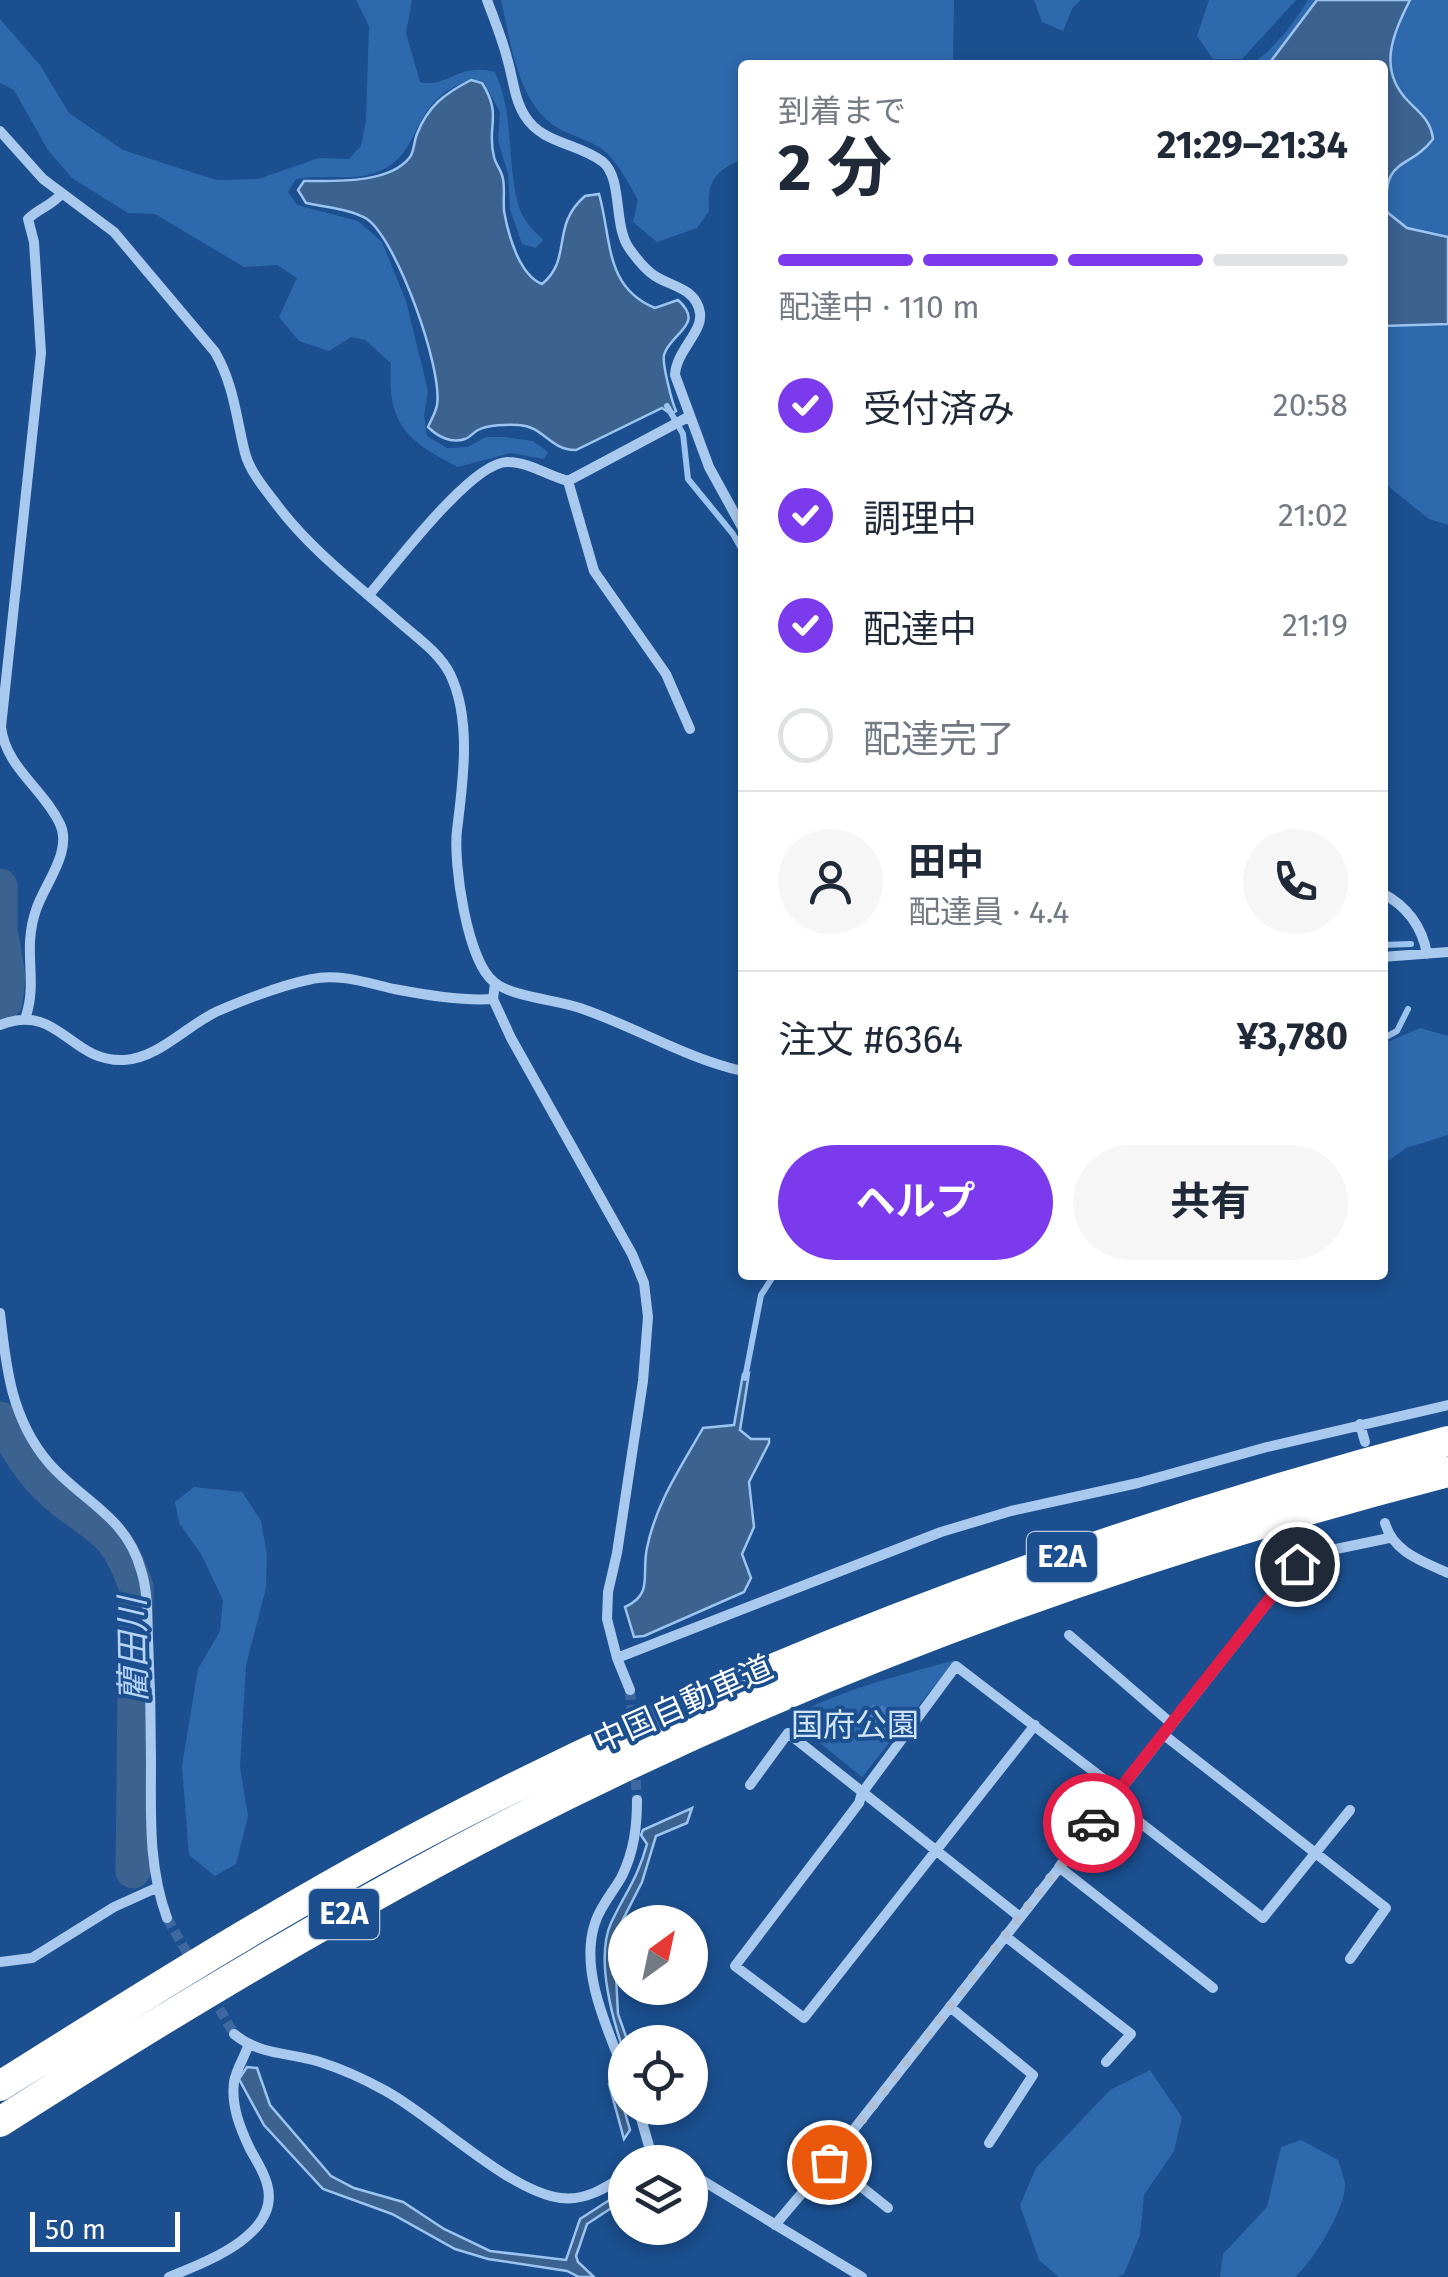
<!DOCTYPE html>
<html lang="ja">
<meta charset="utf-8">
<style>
:root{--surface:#fff;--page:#f6f6f7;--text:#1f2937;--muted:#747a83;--line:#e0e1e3;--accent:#7c3aed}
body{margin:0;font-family:"Fira Sans","Noto Sans JP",sans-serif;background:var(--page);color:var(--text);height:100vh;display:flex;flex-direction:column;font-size:38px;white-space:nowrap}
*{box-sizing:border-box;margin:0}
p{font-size:32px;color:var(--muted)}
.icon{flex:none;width:55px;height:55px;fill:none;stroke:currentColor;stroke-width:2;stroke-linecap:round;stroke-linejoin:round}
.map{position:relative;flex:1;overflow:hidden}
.sheet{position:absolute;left:738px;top:60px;width:650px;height:1220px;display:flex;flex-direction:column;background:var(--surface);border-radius:10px;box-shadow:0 5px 15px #0003}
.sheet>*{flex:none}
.needle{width:65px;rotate:33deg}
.controls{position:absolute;left:608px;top:1905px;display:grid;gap:20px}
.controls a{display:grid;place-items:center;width:100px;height:100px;border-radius:50%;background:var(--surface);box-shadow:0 5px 15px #0003;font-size:50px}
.scale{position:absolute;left:30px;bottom:25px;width:150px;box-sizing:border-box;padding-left:10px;border:5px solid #fff;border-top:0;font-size:28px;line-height:35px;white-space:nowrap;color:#fff;-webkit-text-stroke:8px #1b4f8f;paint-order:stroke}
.pin{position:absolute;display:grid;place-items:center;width:85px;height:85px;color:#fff;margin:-42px;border:5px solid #fff;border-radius:50%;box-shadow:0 2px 10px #0007}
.courier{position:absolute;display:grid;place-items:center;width:100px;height:100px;margin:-50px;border:8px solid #e11d48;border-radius:50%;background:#fff;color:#222;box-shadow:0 2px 12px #0007}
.headline em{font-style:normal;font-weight:700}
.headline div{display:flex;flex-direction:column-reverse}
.headline{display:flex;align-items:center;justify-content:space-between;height:170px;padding:0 40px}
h1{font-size:65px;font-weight:700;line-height:75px}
.bar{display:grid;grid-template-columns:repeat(4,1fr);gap:15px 10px;align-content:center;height:120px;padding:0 40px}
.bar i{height:12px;border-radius:8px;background:var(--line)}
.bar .active{background:var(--accent)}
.bar p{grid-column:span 4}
.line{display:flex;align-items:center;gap:25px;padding:0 40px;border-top:2px solid var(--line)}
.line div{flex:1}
.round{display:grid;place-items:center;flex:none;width:105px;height:105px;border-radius:52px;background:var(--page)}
ol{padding:0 40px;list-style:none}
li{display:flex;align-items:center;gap:30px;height:110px}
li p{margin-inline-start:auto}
li .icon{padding:10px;border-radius:50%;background:var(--accent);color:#fff;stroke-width:4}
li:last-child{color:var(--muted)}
li i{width:55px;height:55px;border:5px solid var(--line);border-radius:50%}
.button{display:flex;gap:20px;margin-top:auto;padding:20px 40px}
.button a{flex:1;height:115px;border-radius:60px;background:var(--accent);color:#fff;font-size:40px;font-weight:700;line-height:115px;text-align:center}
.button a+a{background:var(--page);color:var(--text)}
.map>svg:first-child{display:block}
.green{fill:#2e69ad}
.water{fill:#3c6290;stroke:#9cc4f0;stroke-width:2.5}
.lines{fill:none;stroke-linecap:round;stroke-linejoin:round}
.stream{stroke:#9cc4f0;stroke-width:6}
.river{stroke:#3c6290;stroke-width:35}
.building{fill:#4478b7}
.minor-tunnel{stroke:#3d69a0;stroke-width:10;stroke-dasharray:10 5;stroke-linecap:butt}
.minor{stroke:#a9c9ee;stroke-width:10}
.motorway{stroke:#fff;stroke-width:30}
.done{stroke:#afc1d8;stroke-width:10;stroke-dasharray:0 18}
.route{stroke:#e11d48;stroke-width:12}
.labels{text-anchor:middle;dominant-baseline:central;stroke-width:8;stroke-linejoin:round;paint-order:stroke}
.shield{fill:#1b4f8f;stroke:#bbcadd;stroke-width:2.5}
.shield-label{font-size:30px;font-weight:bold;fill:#fff}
.street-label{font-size:32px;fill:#fff;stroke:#1b4f8f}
.park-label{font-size:32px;fill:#cfe3fa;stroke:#1b4f8f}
.water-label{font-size:35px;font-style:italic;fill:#b5d3f5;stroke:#1b4f8f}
</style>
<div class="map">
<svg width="1448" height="2277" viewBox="0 0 1448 2277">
<rect width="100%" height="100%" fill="#1b4f8f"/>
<path class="green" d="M356 0H412L406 33 420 82C446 89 458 62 495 72 515 115 506 163 519 207 523 220 534 231 543 240L536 248 522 244 510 209 508 173 498 141 500 112 483 81C471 79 466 81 454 87 411 109 421 153 380 171 356 182 323 174 296 179L288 192 297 205 358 221 382 242 406 301 418 350 428 391 424 416 427 436 447 448 468 447 486 437H505L533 441 548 452 544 459 510 453 458 467C404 440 387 422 391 363L365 340 351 337 329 351 299 341 279 317 297 278 277 265 244 267 155 214 128 213 72 178 48 150 14 90 0 83V19L40 65 69 113 123 150 216 180 258 179 319 158 349 159 361 146 366 120 369 26Z
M501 0H954L953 65H742V159C715 172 707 180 709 211L697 228 657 242 633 222 638 200C628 183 618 161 602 149 587 138 564 135 548 121 516 93 510 39 501 0Z
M1034 0H1081L1073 7 1063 31 1042 22Z
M1209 0H1296L1242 59H1213L1197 36Z
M1308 0H1448V525L1429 519 1383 482 1382 65H1250C1274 49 1293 25 1308 0Z
M1420 1028 1448 1036V1135L1406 1148 1383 1165V1044Z
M194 1487 242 1492 261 1521 267 1555 266 1588 246 1665 240 1767 248 1816 236 1864 215 1876 189 1855 182 1766 198 1669 220 1631 223 1600 201 1554 179 1523 175 1502Z
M955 1660 862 1777 789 1718C842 1689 898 1676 955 1660Z
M1150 2070 1182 2117 1174 2151 1144 2195 1140 2235 1124 2274 1117 2277H1059L1039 2260 1020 2205 1036 2168 1110 2090Z
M1301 2140 1338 2160C1340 2167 1344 2176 1345 2184 1346 2208 1313 2262 1295 2277H1220L1223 2254 1267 2207 1281 2147Z"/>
<path class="water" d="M1317 0H1410C1393 34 1377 69 1408 101 1420 113 1431 121 1433 139 1409 171 1382 155 1387 212L1407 228 1448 237V324L1383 326 1382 65H1268Z
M471 80 482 83C503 116 486 126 494 157 496 165 502 171 503 179 505 189 503 200 504 211 508 234 519 275 542 284 573 259 550 226 585 196L599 194C612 239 604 287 655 308L678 300C706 325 670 333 664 355 662 364 672 402 676 411L671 414 662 408 576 450C551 451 543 426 519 425 507 424 488 425 478 430 474 432 469 438 465 439 451 444 437 436 428 427 431 420 436 412 437 405 443 369 397 240 367 219 351 209 324 207 306 203L298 190 304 181C334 181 390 184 410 157 414 152 414 141 417 134 428 106 444 94 471 80Z
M749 1373 740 1430 751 1439H769V1443L749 1482 754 1527 742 1554 751 1578 744 1592 644 1636 634 1637 625 1607C654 1594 641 1575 647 1548 656 1503 681 1467 703 1428L734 1425 743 1374Z
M692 1808 687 1823 656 1836 642 1882 614 1937 618 2014 628 2042H625V2055C613 2021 595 1959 611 1923 625 1893 638 1878 647 1844L641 1835 643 1830Z
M625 2059V2074L617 2085 630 2130 624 2139 609 2084Z
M247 2067 257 2068 270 2105 331 2176 354 2188 403 2202 444 2229 490 2251 566 2260 580 2219 625 2190V2199L587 2224 576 2256 578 2262 594 2277H579L567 2271 488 2259 455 2249 392 2214 323 2189 264 2125 239 2079Z"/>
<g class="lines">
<path class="stream" d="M667 406 683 434 688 479 733 534 742 550
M1382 945 1411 944
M1382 1039 1397 1031 1408 1009
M745 1378 761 1295 774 1275"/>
<path class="river" d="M0 886V929L8 977 5 1002 0 1006
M0 1419C15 1443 29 1470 50 1489 94 1530 114 1521 136 1587L133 1871"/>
</g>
<path class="building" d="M873 1704 878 1709 882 1705 902 1721 888 1738 862 1717Z"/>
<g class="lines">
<path class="minor-tunnel" d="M630 1690 633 1728
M635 1765 637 1800
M167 1918 234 2034"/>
<path class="minor" d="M487 0C494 19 502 38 507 58 513 77 514 99 525 116 542 144 579 143 603 162 623 179 613 225 629 248 636 258 644 269 655 276 672 287 696 288 700 313 703 332 676 351 675 375L709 467 742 527
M0 131 43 179 114 232 215 352C234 385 236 417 245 453 250 472 265 489 277 505 310 549 356 584 397 620 415 636 439 652 450 674 472 719 463 782 457 830 453 863 467 961 494 982 512 997 557 1000 580 1008 636 1027 685 1058 742 1071
M568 481 594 571 666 674 690 729
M369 595C394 566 472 461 508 462 529 462 548 476 568 481L690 416
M1382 893C1407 906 1422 926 1427 954
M1382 957 1448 952
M495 983 493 999 511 1038 632 1254 644 1283 648 1317 643 1381 617 1553 608 1592 607 1619 617 1658 630 1690
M26 1016C38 979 22 951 36 910 44 885 73 851 60 824 43 788 6 768 1 727L41 353 34 242 28 219C39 208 53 205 62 193
M0 1025C60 1002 68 1062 124 1060 159 1058 187 1025 218 1011 246 999 282 985 312 979 338 973 368 983 394 989 426 995 461 1001 493 999
M0 1313C6 1367 11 1418 48 1462 81 1501 126 1515 141 1570 148 1591 147 1616 148 1638 150 1679 151 1719 151 1760 151 1815 148 1866 167 1918
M1360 1424 1365 1442
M1385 1523C1393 1552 1422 1561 1448 1573
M1069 1635 1172 1724
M617 1658 941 1532 1011 1511 1138 1483 1267 1447 1448 1405
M1035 1725 804 2018 735 1966 859 1803 862 1793 956 1666 1118 1790
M1164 1735 1386 1908 1350 1959
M750 1785 788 1733 1020 1917
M1111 1800 1263 1918 1350 1810
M1059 1867 1213 1988
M1005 1936 1131 2034 1106 2062
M0 1962 32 1958 114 1907 156 1888
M950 2007 1033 2075 989 2143
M234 2034C261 2056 288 2052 320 2062 342 2069 364 2079 384 2090 433 2116 509 2192 561 2198 585 2201 606 2188 625 2175
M625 2074C608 2030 579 1971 595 1923 600 1906 614 1891 622 1876 634 1851 637 1827 637 1800
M638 2108 653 2160
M829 2161 888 2208
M646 2162 653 2160 669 2162
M690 2173 862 2277
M775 2225 829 2161 1297 1565 1317 1553 1389 1538
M169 2277C203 2263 282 2235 267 2184 264 2172 256 2160 250 2149 240 2128 231 2106 234 2082 236 2070 244 2058 248 2046"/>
<path class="motorway" d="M0 2086C142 1997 284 1907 433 1829 755 1660 1097 1533 1448 1441
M0 2122C146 2028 295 1938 448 1856 763 1687 1102 1561 1448 1472"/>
</g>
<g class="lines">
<path class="done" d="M829 2162 1093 1823"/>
<path class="route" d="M1093 1823 1297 1564"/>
</g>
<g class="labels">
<g class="shield">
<rect x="1027" y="1532" width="70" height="50" rx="8"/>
<rect x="309" y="1889" width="70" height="50" rx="8"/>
</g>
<g class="shield-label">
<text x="1062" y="1557">E2A</text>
<text x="344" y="1914">E2A</text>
</g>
<g class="street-label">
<text transform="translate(683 1704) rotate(-24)">中国自動車道</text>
</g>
<g class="park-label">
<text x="855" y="1725">国府公園</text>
</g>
<g class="water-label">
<text transform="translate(133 1650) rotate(-91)">藺田川</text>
</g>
</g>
</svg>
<div class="controls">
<a><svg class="needle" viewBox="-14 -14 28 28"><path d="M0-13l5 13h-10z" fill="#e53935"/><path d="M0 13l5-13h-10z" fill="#747a83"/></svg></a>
<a><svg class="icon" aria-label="locate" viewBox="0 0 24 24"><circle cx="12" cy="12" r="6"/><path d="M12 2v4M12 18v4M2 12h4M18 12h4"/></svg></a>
<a><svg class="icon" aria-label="layers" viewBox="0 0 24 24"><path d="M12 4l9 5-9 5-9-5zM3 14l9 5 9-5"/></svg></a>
</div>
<div class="scale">50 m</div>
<div class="pin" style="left:829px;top:2162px;background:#ea580c"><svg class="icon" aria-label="bag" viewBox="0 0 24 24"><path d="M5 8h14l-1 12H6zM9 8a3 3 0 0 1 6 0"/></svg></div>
<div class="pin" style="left:1297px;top:1564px;background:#1f2937"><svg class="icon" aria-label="home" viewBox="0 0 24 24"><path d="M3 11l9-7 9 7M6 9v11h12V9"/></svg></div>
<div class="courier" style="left:1093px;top:1823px"><svg class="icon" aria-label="car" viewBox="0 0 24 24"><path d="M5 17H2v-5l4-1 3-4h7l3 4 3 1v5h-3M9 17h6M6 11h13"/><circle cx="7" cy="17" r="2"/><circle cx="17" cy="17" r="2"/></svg></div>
<section class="sheet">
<div class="headline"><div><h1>2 分</h1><p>到着まで</p></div><em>21:29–21:34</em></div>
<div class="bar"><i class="active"></i><i class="active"></i><i class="active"></i><i></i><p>配達中 · 110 m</p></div>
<ol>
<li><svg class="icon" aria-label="check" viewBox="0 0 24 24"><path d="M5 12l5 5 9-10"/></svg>受付済み<p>20:58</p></li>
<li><svg class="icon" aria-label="check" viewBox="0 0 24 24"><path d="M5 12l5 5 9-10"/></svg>調理中<p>21:02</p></li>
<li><svg class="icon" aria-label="check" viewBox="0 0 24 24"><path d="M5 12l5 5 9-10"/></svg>配達中<p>21:19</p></li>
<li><i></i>配達完了</li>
</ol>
<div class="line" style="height:180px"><a class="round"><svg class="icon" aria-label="person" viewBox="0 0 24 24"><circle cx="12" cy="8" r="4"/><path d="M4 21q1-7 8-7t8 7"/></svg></a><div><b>田中</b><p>配達員 · 4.4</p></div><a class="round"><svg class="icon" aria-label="phone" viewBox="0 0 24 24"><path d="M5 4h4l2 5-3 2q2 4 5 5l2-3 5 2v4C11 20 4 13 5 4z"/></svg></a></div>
<div class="line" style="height:130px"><div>注文 #6364</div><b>¥3,780</b></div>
<div class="button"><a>ヘルプ</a><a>共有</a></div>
</section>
</div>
